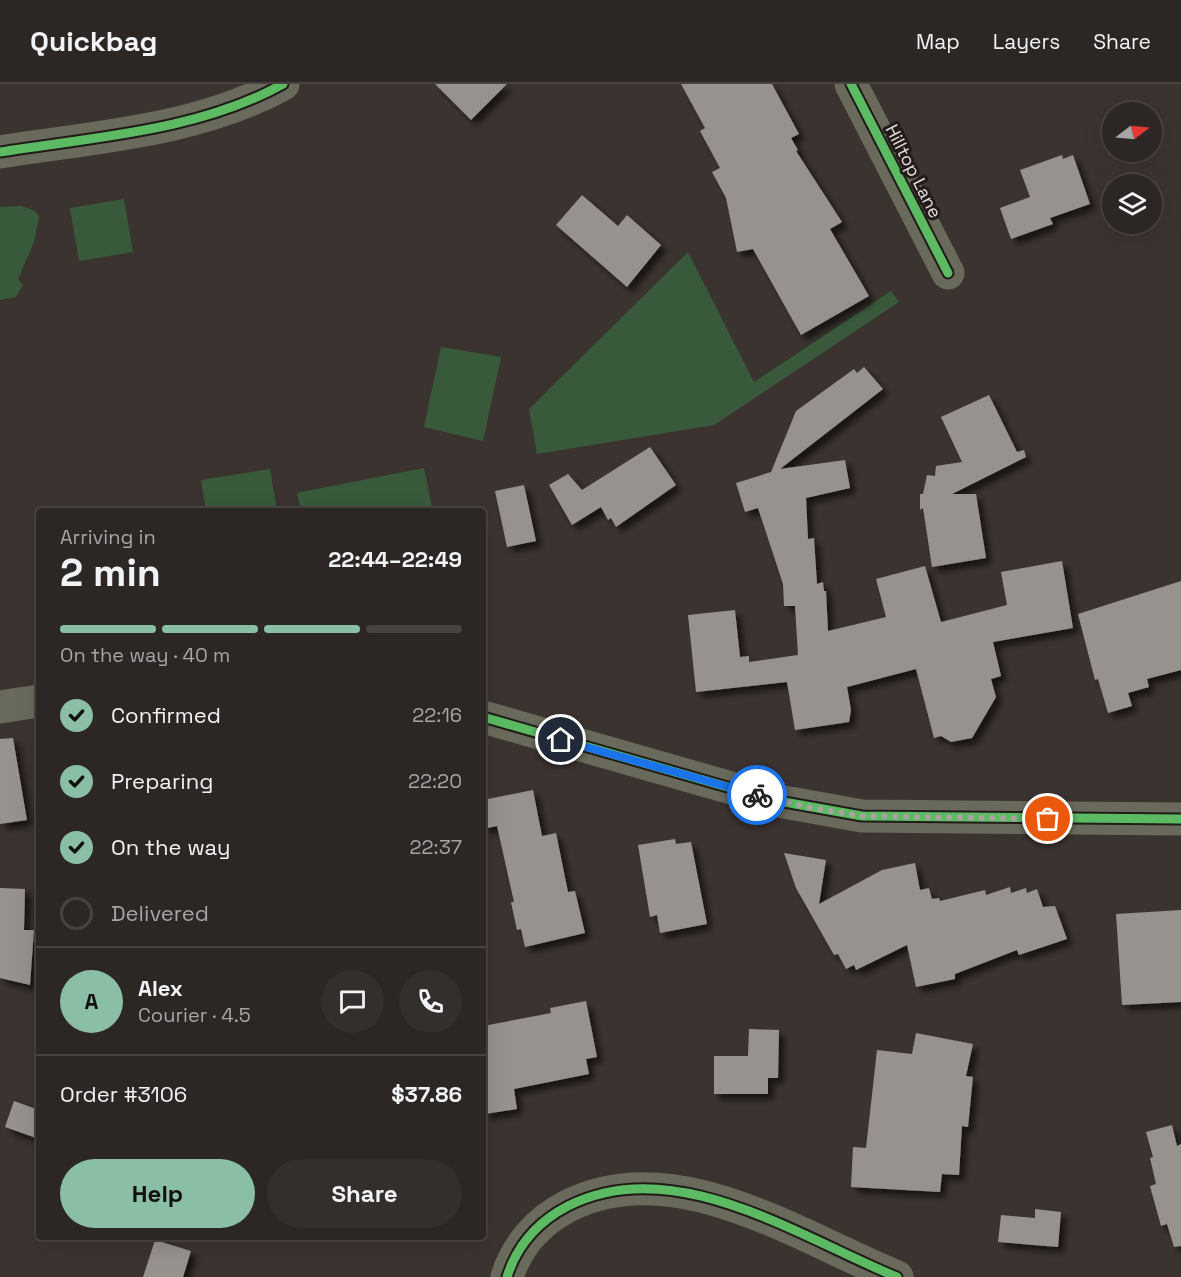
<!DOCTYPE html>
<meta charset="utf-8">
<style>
:root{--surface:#2c2624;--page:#342e2c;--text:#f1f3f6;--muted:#a6a5a6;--line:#484341;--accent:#8abfa5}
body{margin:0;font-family:"Space Grotesk",sans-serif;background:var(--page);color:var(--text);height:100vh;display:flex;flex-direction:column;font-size:22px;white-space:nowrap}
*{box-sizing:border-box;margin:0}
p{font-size:20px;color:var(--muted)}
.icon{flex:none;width:33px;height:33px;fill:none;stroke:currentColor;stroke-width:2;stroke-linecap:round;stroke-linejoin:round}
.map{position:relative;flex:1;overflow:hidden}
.details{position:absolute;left:36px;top:424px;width:450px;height:732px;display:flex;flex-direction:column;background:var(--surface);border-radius:6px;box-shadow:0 6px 24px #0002,0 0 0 2px var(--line)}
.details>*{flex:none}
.needle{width:39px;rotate:74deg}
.tools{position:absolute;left:1102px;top:18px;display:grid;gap:12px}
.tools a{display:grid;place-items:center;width:60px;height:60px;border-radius:50%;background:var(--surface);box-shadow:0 6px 24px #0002,0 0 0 2px var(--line);font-size:30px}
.pin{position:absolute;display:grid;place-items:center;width:51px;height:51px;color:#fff;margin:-26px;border:3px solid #fff;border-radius:50%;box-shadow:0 2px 6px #0007}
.courier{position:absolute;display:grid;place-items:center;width:60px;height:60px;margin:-30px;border:4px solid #1a73e8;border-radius:50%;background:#fff;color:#222;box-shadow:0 2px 8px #0007}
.headline em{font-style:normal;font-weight:700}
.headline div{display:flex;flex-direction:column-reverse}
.headline{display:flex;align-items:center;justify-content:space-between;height:102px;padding:0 24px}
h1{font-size:39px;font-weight:700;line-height:45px}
.bar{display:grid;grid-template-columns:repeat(4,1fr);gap:9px 6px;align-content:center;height:72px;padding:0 24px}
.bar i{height:8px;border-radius:4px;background:var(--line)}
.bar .on{background:var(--accent)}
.bar p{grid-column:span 4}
.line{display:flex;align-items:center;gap:15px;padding:0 24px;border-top:2px solid var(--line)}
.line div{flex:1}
.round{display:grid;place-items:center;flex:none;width:63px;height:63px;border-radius:32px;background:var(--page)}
ol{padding:0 24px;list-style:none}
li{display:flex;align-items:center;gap:18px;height:66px}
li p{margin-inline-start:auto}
li .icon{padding:6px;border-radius:50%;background:var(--accent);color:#111;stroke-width:4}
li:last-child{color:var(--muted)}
li i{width:33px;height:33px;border:3px solid var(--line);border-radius:50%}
.primary-button{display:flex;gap:12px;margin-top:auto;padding:12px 24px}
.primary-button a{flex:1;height:69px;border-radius:36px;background:var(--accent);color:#111;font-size:24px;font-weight:700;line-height:69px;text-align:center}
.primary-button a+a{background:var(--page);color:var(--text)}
header{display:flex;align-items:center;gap:36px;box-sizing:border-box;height:84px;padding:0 30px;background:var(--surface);border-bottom:2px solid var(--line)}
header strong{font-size:28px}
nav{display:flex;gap:33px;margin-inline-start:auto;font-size:21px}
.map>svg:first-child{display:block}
.green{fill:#385a3b}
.building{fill:#98928e;filter:url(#shadow)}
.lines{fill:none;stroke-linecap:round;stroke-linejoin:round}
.minor{stroke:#6a6a5c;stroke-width:33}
.cycleway-casing{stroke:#211b19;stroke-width:13}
.cycleway{stroke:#5cba63;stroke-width:9}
.done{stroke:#aaa29e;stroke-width:6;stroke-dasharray:0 10.8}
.route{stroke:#1a73e8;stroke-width:8}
.labels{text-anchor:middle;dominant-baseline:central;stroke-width:6;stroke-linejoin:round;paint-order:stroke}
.street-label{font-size:18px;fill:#e6ddda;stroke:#211b19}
</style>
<header>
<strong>Quickbag</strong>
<nav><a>Map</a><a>Layers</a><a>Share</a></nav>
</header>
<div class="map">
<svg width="1181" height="1193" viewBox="0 0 1181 1193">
<defs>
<filter id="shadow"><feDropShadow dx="5.5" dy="5.5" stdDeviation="3" flood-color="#0009"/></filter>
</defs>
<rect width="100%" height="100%" fill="#3b3330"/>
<path class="green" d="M124 115 133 168 79 177 70 124Z
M21 122 35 127 39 132 34 158 18 195 23 201 16 213 0 216V123Z
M688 168 754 298 891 207 899 218 714 341 537 370 529 325Z
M441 263 501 273 483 357 424 343Z
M424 384 433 427H301L297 409 301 408Z
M270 385 277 427H206L201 396Z"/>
<path class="building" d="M435 0H507L471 36Z
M681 0H772L799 50 791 54 798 66 796 67 842 138 830 145 869 212 801 251 753 165 737 168 726 114 712 88 720 84 700 47 705 44Z
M1062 71 1063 75 1073 71 1090 120 1050 134 1053 140 1011 155 1000 124 1030 113 1020 86Z
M582 111 618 142 627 131 661 161 627 203 556 141Z
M864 283 883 305 780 385 845 376 850 404 806 414 808 455 814 454 817 500 823 498 824 507H826L828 547 886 533 876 495 925 482 941 538 1007 521 1001 488 1062 477 1073 544 993 558 1001 592 991 595 996 613 972 654 951 658 941 652 934 654 916 585 847 603 851 626 849 638 795 646 787 598 696 608 688 531 735 526 740 573 749 572V578L798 571 795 522H784L783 500 758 424 745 428 736 399 771 388 796 327 854 285 857 289Z
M989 311 1017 368 1024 366 1026 373 952 410H976L986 474 932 483 923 424 920 426V410H923L927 391 935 392 936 382 962 378 941 333Z
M650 363 676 401 616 443 611 434 608 436 601 423 572 441 549 401 568 390 582 406Z
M524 401 536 457 507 463 495 407Z
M1181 497V586L1147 595 1149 603 1128 609 1132 622 1108 629 1098 595 1095 596 1078 530Z
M13 654 27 736 0 740V655Z
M533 706 542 752 556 749 568 808 575 807 585 849 525 863 521 845 517 846 511 818H514L497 742 483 745V716Z
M675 755 676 760 691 758 707 840 660 849 657 831 650 833 638 761Z
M784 769 826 776 819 820 882 786 915 779 920 806 929 804 932 815 939 814 940 817 985 806 986 811 1010 803 1011 809 1026 804 1027 809 1037 805 1043 823 1055 822 1067 855 1019 871 1017 866 955 890V895L916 903 907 861 856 886 854 881 846 885 838 870 834 871 796 804Z
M0 804 25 805 24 846H34L30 901 0 894Z
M1181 826V918L1122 921 1116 830Z
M586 917 597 973 586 975 589 990 514 1005 517 1025 485 1030 483 1018V942L551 929 550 924Z
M749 945 779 946 778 994H768V1010H714V972H748Z
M916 949 973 960 966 992 973 993 968 1043 962 1042 959 1091 942 1090 940 1108 851 1103 853 1063 866 1064 877 966 912 970Z
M14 1017 39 1026V1055L5 1043Z
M1172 1041 1177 1062 1181 1060V1162L1174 1163 1167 1140 1161 1142 1150 1102 1156 1100 1150 1074 1153 1073 1146 1048Z
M1035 1125 1061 1128 1058 1163 998 1158 1001 1131 1035 1134Z
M155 1156 191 1167 183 1193H143Z"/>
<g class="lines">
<path class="minor" d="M851 0 948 189
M0 68C94 53 199 47 283 0
M0 623 39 617
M483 633 773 716 862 732 1181 735
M507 1193C517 1161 539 1137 568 1122 674 1068 799 1153 897 1193"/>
<g class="cycleway-casing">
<path id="cycleway" d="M851 0 948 189
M0 68C94 53 199 47 283 0
M483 633 773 716 862 732 1181 735
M507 1193C517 1161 539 1137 568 1122 674 1068 799 1153 897 1193"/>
</g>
<use href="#cycleway" class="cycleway"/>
</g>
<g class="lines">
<path class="done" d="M757 711 812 724 862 732 1048 735"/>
<path class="route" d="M561 656 757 711"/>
</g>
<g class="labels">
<g class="street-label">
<text transform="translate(914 87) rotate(63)">Hilltop Lane</text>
</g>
</g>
</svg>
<div class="tools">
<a><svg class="needle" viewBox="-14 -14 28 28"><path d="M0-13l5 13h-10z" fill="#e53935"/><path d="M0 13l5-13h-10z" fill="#a6a5a6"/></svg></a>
<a><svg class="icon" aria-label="layers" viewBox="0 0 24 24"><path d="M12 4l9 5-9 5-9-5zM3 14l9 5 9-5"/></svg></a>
</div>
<div class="pin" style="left:1048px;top:735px;background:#ea580c"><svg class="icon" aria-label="bag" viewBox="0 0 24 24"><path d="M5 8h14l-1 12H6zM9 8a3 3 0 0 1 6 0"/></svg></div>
<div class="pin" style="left:561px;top:656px;background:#1f2937"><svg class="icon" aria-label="home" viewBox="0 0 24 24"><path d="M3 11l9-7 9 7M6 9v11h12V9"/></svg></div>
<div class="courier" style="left:757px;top:711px"><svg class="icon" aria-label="bike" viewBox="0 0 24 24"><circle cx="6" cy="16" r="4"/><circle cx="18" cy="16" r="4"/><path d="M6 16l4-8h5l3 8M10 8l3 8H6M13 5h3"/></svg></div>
<section class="details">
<div class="headline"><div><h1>2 min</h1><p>Arriving in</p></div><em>22:44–22:49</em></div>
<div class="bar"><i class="on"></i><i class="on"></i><i class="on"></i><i></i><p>On the way · 40 m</p></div>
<ol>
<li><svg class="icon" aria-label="check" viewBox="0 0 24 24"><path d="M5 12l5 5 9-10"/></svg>Confirmed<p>22:16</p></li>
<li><svg class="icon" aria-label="check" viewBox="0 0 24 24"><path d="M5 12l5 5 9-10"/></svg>Preparing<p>22:20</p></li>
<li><svg class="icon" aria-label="check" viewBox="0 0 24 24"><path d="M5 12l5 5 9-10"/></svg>On the way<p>22:37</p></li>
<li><i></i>Delivered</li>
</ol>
<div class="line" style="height:108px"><b class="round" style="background:var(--accent);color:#111">A</b><div><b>Alex</b><p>Courier · 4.5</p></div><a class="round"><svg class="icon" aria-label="chat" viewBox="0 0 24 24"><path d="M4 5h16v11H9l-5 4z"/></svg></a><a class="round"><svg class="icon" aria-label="phone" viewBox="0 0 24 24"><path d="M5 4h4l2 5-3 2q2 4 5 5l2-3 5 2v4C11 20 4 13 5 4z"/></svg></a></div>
<div class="line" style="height:78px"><div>Order #3106</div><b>$37.86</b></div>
<div class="primary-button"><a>Help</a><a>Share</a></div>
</section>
</div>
